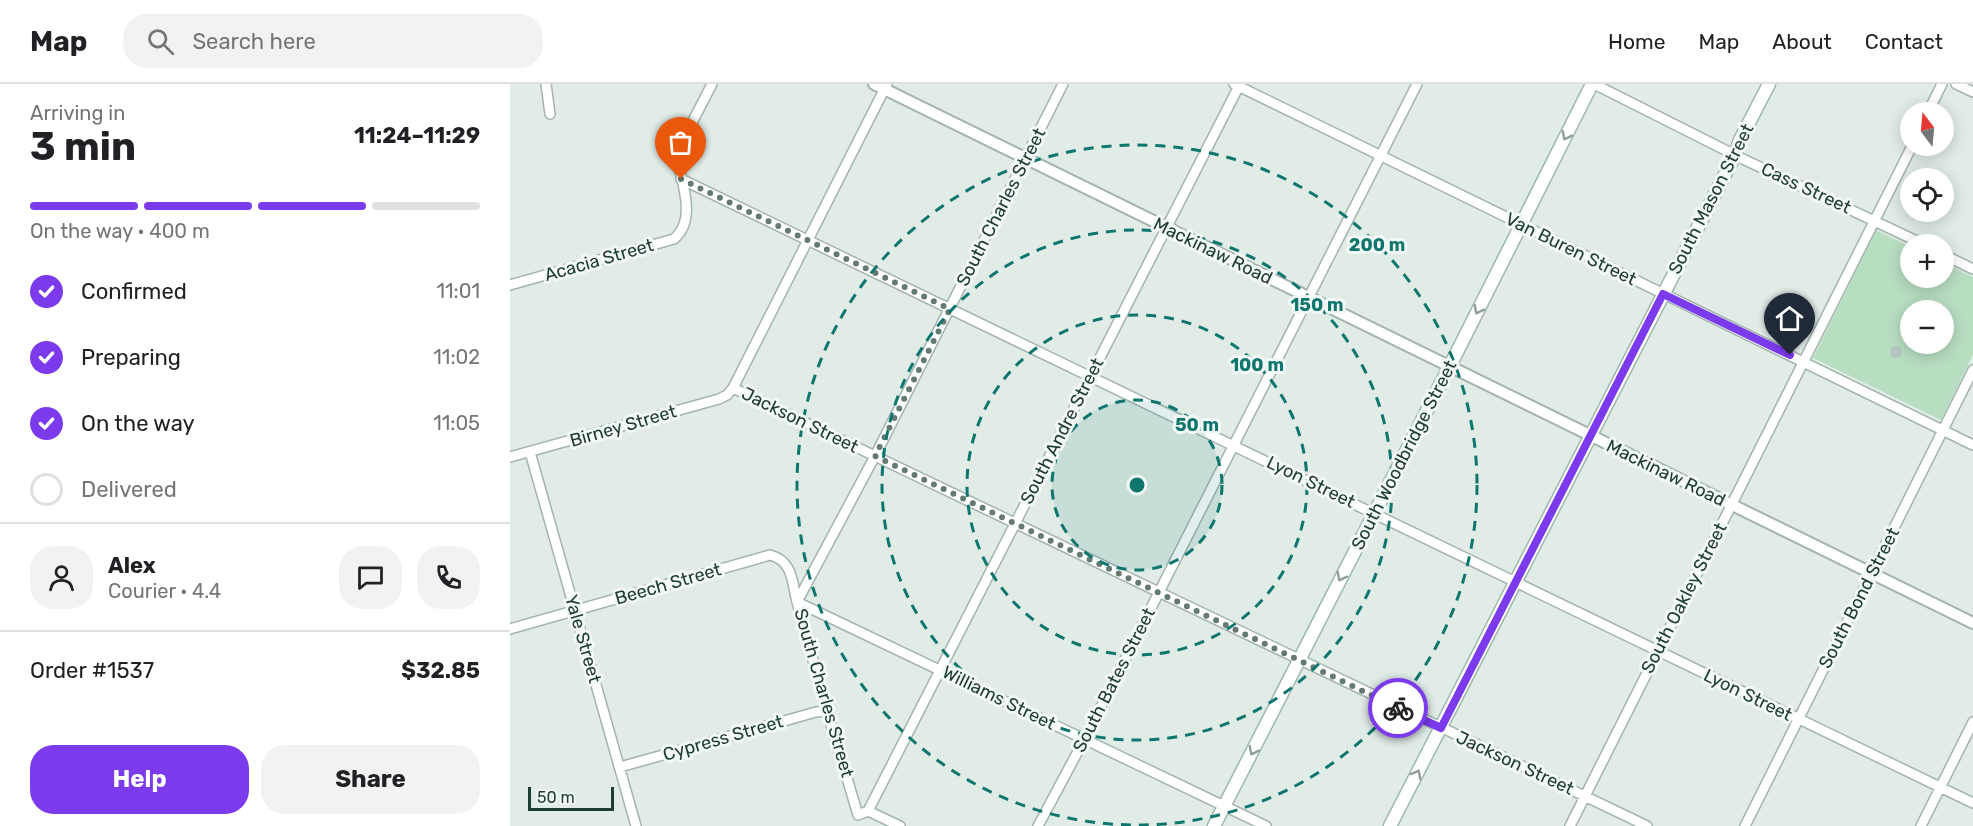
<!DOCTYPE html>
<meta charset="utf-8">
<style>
:root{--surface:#fff;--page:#f2f2f2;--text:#202124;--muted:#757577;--line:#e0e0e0;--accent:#7c3aed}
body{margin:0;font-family:Rubik,sans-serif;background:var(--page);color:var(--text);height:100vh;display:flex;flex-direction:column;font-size:22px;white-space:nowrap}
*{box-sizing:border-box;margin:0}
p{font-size:20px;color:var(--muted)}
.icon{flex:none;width:33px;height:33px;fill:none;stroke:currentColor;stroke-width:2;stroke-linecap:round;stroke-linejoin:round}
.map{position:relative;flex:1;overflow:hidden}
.details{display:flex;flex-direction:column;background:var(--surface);width:510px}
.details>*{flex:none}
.needle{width:39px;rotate:344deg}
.tools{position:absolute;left:1390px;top:18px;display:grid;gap:12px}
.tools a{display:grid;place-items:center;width:54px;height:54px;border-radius:50%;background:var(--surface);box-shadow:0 3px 15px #0003;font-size:30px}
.scale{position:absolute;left:18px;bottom:15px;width:86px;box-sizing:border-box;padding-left:6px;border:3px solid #203d35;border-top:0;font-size:16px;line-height:21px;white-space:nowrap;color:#203d35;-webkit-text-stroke:4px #f1f8f5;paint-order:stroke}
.pin{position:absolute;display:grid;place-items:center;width:51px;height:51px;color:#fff;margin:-62px -26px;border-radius:50% 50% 50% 0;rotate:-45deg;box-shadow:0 0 6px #0007}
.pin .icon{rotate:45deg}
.courier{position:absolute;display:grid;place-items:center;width:60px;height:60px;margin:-30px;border:4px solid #7c3aed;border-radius:50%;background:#fff;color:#222;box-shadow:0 2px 8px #0007}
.summary em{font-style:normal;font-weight:700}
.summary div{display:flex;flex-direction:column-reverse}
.summary{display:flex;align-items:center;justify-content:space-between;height:102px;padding:0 30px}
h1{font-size:39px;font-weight:700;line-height:45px}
.bar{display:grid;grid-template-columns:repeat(4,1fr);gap:9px 6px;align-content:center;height:72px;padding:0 30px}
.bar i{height:8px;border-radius:4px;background:var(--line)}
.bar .active{background:var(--accent)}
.bar p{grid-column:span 4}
.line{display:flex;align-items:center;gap:15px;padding:0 30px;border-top:2px solid var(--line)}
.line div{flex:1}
.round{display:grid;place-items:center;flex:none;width:63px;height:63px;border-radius:24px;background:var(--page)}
ol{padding:0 30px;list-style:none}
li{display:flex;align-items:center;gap:18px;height:66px}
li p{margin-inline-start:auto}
li .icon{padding:6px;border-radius:50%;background:var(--accent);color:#fff;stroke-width:4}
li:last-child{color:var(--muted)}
li i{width:33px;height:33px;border:3px solid var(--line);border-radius:50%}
.action{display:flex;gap:12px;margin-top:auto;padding:12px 30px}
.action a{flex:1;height:69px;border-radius:24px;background:var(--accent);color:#fff;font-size:24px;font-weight:700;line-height:69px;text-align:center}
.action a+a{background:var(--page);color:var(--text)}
header{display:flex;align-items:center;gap:36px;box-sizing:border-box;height:84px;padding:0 30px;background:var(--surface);border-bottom:2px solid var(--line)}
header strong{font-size:28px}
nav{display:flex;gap:33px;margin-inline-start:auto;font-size:21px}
.search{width:420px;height:54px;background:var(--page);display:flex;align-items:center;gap:15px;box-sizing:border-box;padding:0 21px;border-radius:24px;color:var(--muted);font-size:22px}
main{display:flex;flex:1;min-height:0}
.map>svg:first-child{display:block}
.green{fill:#b8dec2;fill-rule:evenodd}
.building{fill:#b6c7c0}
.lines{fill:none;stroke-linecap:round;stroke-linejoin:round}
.minor-casing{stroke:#a3b4ae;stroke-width:12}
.tertiary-casing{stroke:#a3b4ae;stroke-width:14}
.secondary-casing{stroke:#9eb8af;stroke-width:15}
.minor{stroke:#fff;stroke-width:9}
.tertiary{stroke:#fff;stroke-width:10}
.secondary{stroke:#fff;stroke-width:12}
.oneway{stroke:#909e9a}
.done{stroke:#647a73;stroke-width:6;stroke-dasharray:0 10.8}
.route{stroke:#7c3aed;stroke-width:8}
.ring{fill:none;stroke:#0f766e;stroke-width:3;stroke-dasharray:10 8}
.labels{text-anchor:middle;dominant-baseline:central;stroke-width:6;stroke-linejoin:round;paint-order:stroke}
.street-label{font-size:18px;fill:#203d35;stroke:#f1f8f5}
.centre{fill:#0f766e;stroke:#f1f8f5;stroke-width:3}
.ring-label{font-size:18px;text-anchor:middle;font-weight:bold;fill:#0f766e;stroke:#f1f8f5;stroke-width:6;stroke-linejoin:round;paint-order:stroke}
</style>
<header>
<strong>Map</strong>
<div class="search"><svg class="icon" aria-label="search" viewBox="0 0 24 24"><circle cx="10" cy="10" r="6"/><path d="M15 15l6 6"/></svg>Search here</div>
<nav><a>Home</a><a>Map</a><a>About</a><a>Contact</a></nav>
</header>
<main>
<section class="details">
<div class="summary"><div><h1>3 min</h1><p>Arriving in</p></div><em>11:24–11:29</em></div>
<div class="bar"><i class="active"></i><i class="active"></i><i class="active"></i><i></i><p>On the way · 400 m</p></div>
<ol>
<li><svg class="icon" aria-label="check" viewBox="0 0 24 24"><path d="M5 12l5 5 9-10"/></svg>Confirmed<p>11:01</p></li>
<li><svg class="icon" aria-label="check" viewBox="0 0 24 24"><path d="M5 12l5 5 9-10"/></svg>Preparing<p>11:02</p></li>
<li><svg class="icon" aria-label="check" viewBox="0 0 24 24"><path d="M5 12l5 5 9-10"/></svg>On the way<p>11:05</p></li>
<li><i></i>Delivered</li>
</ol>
<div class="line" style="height:108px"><a class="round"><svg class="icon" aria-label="person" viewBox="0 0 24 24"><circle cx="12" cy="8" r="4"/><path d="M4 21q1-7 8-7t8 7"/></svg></a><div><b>Alex</b><p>Courier · 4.4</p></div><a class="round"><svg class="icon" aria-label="chat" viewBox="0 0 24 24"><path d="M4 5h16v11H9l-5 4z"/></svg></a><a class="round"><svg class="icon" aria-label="phone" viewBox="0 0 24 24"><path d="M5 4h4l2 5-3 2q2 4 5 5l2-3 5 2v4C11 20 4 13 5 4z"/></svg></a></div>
<div class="line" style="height:78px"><div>Order #1537</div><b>$32.85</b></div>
<div class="action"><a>Help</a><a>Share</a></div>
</section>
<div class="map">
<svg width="1463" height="742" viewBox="0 0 1463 742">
<rect width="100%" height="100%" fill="#e1ece7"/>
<path class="green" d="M1366 146 1401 163V194H1434V179L1463 193V271L1431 336 1303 274ZM1401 226H1434V260H1401Z"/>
<path class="building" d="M1380 268a6 6 0 1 1 12 0a6 6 0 1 1-12 0Z"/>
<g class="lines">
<g class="minor-casing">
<path id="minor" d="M36 0 40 30
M724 0 1463 361
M1084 0 1235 76 1413 160
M1446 0 1463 8
M1418 28 1432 0
M171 95 1463 719
M1434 171 1463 185
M0 201 164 155C187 136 172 99 167 74L168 66 202 0
M223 304 1137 742
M20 368 126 742
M0 373 209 315 217 311 223 304 377 0
M0 545 260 471C283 477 282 498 287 518L756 742
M110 683 306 628 317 627
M358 727 730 0
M358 727 348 731 317 627 287 518 365 372 553 0
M358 727 390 742
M528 742 574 656 907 0
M1060 742 1402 62
M1235 742 1463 286
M1411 742 1463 638"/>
</g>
<g class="tertiary-casing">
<path id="tertiary" d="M364 0 1463 539"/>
</g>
<g class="secondary-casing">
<path id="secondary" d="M704 742 946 270 1082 0
M880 742 1225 71 1230 56 1259 0"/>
</g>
<use href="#minor" class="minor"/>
<use href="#tertiary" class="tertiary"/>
<use href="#secondary" class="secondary"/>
</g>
<defs><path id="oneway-chevron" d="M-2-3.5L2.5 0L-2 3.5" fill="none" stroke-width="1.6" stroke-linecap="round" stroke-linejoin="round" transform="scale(1.5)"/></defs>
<g class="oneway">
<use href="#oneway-chevron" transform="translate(1056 52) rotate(117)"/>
<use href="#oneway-chevron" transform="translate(968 226) rotate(117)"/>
<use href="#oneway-chevron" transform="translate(831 493) rotate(117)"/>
<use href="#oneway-chevron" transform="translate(743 667) rotate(117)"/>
<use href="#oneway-chevron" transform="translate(907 690) rotate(-62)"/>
</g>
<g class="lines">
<path class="done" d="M171 95 440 225 365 372 888 624"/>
<path class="route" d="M888 624 931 644 1153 210 1280 271"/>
</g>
<circle cx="627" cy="401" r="85" fill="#0f766e" fill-opacity=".12"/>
<g class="ring">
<circle cx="627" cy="401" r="85"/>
<circle cx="627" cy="401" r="170"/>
<circle cx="627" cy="401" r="255"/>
<circle cx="627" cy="401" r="340"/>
</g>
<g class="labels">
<g class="street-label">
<text transform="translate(1296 104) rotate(25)">Cass Street</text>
<text transform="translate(1201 115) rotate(-63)">South Mason Street</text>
<text transform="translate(491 123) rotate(-63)">South Charles Street</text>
<text transform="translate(1061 165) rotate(26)">Van Buren Street</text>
<text transform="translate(703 167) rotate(26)">Mackinaw Road</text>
<text transform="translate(89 176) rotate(-16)">Acacia Street</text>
<text transform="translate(290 336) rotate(26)">Jackson Street</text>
<text transform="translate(113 342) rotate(-16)">Birney Street</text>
<text transform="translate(552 347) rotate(-63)">South Andre Street</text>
<text transform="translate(894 371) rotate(-63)">South Woodbridge Street</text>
<text transform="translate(1156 389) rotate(26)">Mackinaw Road</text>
<text transform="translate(801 398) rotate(26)">Lyon Street</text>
<text transform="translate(158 500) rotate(-16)">Beech Street</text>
<text transform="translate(1174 514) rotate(-63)">South Oakley Street</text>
<text transform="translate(1349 514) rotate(-63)">South Bond Street</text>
<text transform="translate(73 555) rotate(74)">Yale Street</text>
<text transform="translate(604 596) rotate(-63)">South Bates Street</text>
<text transform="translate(314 609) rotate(74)">South Charles Street</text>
<text transform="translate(1238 611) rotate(26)">Lyon Street</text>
<text transform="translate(489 614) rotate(26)">Williams Street</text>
<text transform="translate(213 654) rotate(-16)">Cypress Street</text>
<text transform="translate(1005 679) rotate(25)">Jackson Street</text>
</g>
</g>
<circle cx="627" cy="401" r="9" class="centre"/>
<g class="ring-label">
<text x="867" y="167">200 m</text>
<text x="807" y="227">150 m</text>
<text x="747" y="287">100 m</text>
<text x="687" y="347">50 m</text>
</g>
</svg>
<div class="tools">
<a><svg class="needle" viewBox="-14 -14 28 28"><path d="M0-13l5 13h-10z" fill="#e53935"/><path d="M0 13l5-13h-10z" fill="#757577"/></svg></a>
<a><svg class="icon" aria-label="locate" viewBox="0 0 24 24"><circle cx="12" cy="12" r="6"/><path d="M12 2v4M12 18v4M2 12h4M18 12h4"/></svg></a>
<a>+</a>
<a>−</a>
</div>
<div class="scale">50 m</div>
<div class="pin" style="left:171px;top:95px;background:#ea580c"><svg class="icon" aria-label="bag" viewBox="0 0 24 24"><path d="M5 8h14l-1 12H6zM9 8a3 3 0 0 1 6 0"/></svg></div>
<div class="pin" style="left:1280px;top:271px;background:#1f2937"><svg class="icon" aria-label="home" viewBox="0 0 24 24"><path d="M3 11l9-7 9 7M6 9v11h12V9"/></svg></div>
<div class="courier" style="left:888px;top:624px"><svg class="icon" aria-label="bike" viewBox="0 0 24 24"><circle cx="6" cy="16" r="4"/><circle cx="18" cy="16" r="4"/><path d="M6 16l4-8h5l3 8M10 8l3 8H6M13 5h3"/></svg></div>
</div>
</main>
